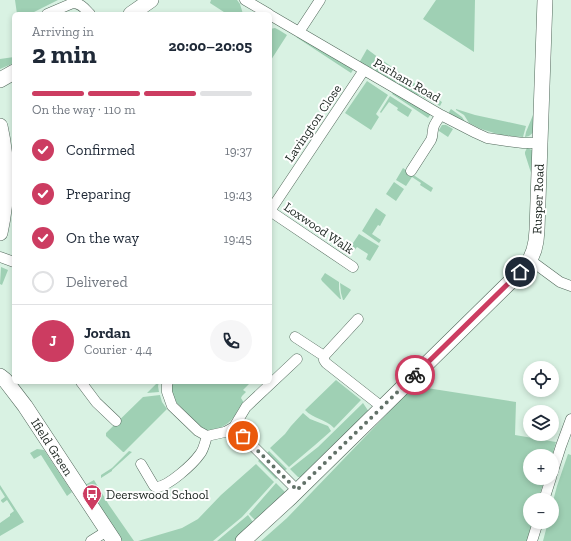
<!DOCTYPE html>
<meta charset="utf-8">
<style>
:root{--surface:#fff;--page:#f6f6f7;--text:#1f2937;--muted:#747a83;--line:#e0e1e3;--accent:#cc3c61}
body{margin:0;font-family:"Zilla Slab",serif;background:var(--page);color:var(--text);height:100vh;display:flex;flex-direction:column;font-size:15px;white-space:nowrap}
*{box-sizing:border-box;margin:0}
p{font-size:13px;color:var(--muted)}
.icon{flex:none;width:22px;height:22px;fill:none;stroke:currentColor;stroke-width:2;stroke-linecap:round;stroke-linejoin:round}
.map{position:relative;flex:1;overflow:hidden}
.details{position:absolute;left:12px;top:12px;width:260px;height:372px;display:flex;flex-direction:column;background:var(--surface);border-radius:6px;box-shadow:0 2px 6px #0003}
.details>*{flex:none}
.buttons{position:absolute;left:523px;top:361px;display:grid;gap:8px}
.buttons a{display:grid;place-items:center;width:36px;height:36px;border-radius:50%;background:var(--surface);box-shadow:0 2px 6px #0003;font-size:20px}
.pin{position:absolute;display:grid;place-items:center;width:34px;height:34px;color:#fff;margin:-17px;border:2px solid #fff;border-radius:50%;box-shadow:0 1px 4px #0007}
.courier{position:absolute;display:grid;place-items:center;width:40px;height:40px;margin:-20px;border:3px solid #cc3c61;border-radius:50%;background:#fff;color:#222;box-shadow:0 1px 5px #0007}
.overview em{font-style:normal;font-weight:800}
.overview div{display:flex;flex-direction:column-reverse}
.overview{display:flex;align-items:center;justify-content:space-between;height:68px;padding:0 20px}
h1{font-size:26px;font-weight:800;line-height:30px}
.bar{display:grid;grid-template-columns:repeat(4,1fr);gap:6px 4px;align-content:center;height:48px;padding:0 20px}
.bar i{height:5px;border-radius:3px;background:var(--line)}
.bar .current{background:var(--accent)}
.bar p{grid-column:span 4}
.line{display:flex;align-items:center;gap:10px;padding:0 20px;border-top:1px solid var(--line)}
.line div{flex:1}
.round{display:grid;place-items:center;flex:none;width:42px;height:42px;border-radius:21px;background:var(--page)}
ol{padding:0 20px;list-style:none}
li{display:flex;align-items:center;gap:12px;height:44px}
li p{margin-inline-start:auto}
li .icon{padding:4px;border-radius:50%;background:var(--accent);color:#fff;stroke-width:4}
li:last-child{color:var(--muted)}
li i{width:22px;height:22px;border:2px solid var(--line);border-radius:50%}
.map>svg:first-child{display:block}
.green{fill:#9fd0b4}
.lines{fill:none;stroke-linecap:round;stroke-linejoin:round}
.street-casing{stroke:#52685b;stroke-width:11}
.secondary-casing{stroke:#52685b;stroke-width:16}
.street{stroke:#fff;stroke-width:10}
.secondary{stroke:#fff;stroke-width:15}
.done{stroke:#627168;stroke-width:4;stroke-dasharray:0 7.2}
.route{stroke:#cc3c61;stroke-width:5}
.labels{text-anchor:middle;dominant-baseline:central;stroke-width:4;stroke-linejoin:round;paint-order:stroke}
.street-label{font-size:13px;fill:#222b26;stroke:#fff}
.poi-label{font-size:13px;fill:#222b26;stroke:#fff;text-anchor:start}
</style>
<div class="map">
<svg width="571" height="541" viewBox="0 0 571 541">
<rect width="100%" height="100%" fill="#d9f2e3"/>
<path class="green" d="M15 0H58L30 14H17Z
M211 0H237L240 4 243 14H227L210 3Z
M436 0H475L474 52 423 19Z
M275 28 279 30 287 35 271 60 270 57V29Z
M298 35 346 64 353 70 351 73 296 37Z
M367 49 379 58 371 71 359 63Z
M14 57V63L0 69V59Z
M382 60 402 74 395 84 375 71Z
M404 76 442 102 440 106 419 95H415L398 85Z
M367 81 388 95 376 114 379 117 371 130 345 113Z
M394 91 431 114 428 118 392 94Z
M390 96 412 110 408 117 397 110 398 108 389 102 381 113 380 112Z
M451 109 462 117 466 123 449 115V112Z
M456 109 475 115 526 126 523 137 501 135 481 129 469 123 464 115 456 110Z
M533 115H534L535 131 529 136 525 137 526 132Z
M442 125H446L453 129 448 137 439 131V130Z
M527 148 532 150 534 153 533 179 525 154V152Z
M403 168 433 188 431 192 420 185 421 183 412 177 406 186 396 180Z
M394 182 404 189 396 201 386 194Z
M376 208 386 215 380 226 378 225 372 234 381 240 379 243 362 231Z
M359 234 379 246 370 261 366 259 368 254 357 247 353 252 349 249Z
M1 267 8 270 2 285 0 284Z
M325 273 339 282V289L341 299H340L322 281 321 279Z
M340 283 350 289 351 290 344 300H343L341 293Z
M336 380 361 400 334 428C326 419 313 419 305 410Z
M158 382H159L158 386 159 392 147 393Z
M172 382H251L243 390 246 392 242 396 241 398 244 403 239 408 234 417 228 423 219 429 209 431 202 428 177 403 173 398 171 384Z
M414 386 516 402 515 435 556 442 552 456H530V478H545L538 500H530V522H532L527 541H261L287 518Z
M160 395 162 402 167 409 124 452H123L106 436V433L143 397Z
M363 403 369 412 302 477H298L290 469 318 447Z
M303 413 310 419 328 426 331 431 315 445 289 467 270 448 285 434 291 426Z
M37 449 44 450 72 492 67 496 41 455 34 459 30 453Z
M129 451 132 452 112 470V471L101 478V475L112 468Z
M269 451 287 469 284 471 267 453Z
M568 454 571 455V541H543L548 522H552V505L557 486Z
M260 459 279 477 276 479 258 461Z
M256 464 274 482 242 517 213 541H138L182 528 198 519 221 495Z
M94 480 109 505 134 541H120L85 485Z
M276 483 286 493 258 523 249 514Z
M0 485 24 522 0 536V523L10 516V514L14 511 7 500 3 503 1 501V500L5 497 0 489Z
M248 515 255 525 235 541H217Z"/>
<g class="lines">
<g class="street-casing">
<path id="street" d="M245 0 269 14
M47 14 73 3C81 3 85 9 90 14
M270 15 364 70 441 115 476 133 487 138 507 141 523 143H540
M299 32 320 0
M411 171 431 140C433 136 432 134 433 130 433 125 438 119 441 115
M270 211 364 70
M270 211 353 267
M0 257 14 262
M530 260 560 282 571 286
M295 337 324 356V360L326 363 382 407
M324 356 358 319
M81 382 96 402 116 421
M168 382 167 385V392L172 406 198 431 207 436 225 432 234 427 246 407 297 359
M234 427 297 490
M141 464 154 486 156 487C168 487 193 464 200 454 204 449 205 442 207 436
M552 474 561 446 571 419
M544 500 551 478
M91 541 107 531
M532 541 538 522"/>
</g>
<g class="secondary-casing">
<path id="secondary" d="M131 14 151 0
M0 80 14 72
M0 126C8 162 8 197 0 233
M0 376 5 380 25 406 114 541
M243 541 291 497 509 283 520 272 530 260 534 250 536 241 537 230 540 143 545 0"/>
</g>
<use href="#street" class="street"/>
<use href="#secondary" class="secondary"/>
</g>
<g class="lines">
<path class="done" d="M243 436 297 490 415 375"/>
<path class="route" d="M415 375 520 272"/>
</g>
<defs>
<g id="bus-pin" transform="scale(1)"><path d="M0 17L-7.5 6A9.5 9.5 0 1 1 7.5 6Z" fill="#cc3c61" stroke="#fff"/><path d="M-5-6H5V4H4V6H2V4H-2V6H-4V4H-5ZM-3.5-4V0h7V-4ZM-3.5 1.2v1.5H-2V1.2ZM2 1.2v1.5H3.5V1.2Z" fill="#fff"/></g>
</defs>
<g fill-rule="evenodd">
<use href="#bus-pin" x="92" y="494"/>
</g>
<g class="labels">
<g class="street-label">
<text transform="translate(407 80) rotate(30)">Parham Road</text>
<text transform="translate(313 123) rotate(-56)">Lavington Close</text>
<text transform="translate(538 199) rotate(-88)">Rusper Road</text>
<text transform="translate(319 228) rotate(34)">Loxwood Walk</text>
<text transform="translate(52 447) rotate(57)">Ifield Green</text>
</g>
<g class="poi-label">
<text x="106" y="494">Deerswood School</text>
</g>
</g>
</svg>
<div class="buttons">
<a><svg class="icon" aria-label="locate" viewBox="0 0 24 24"><circle cx="12" cy="12" r="6"/><path d="M12 2v4M12 18v4M2 12h4M18 12h4"/></svg></a>
<a><svg class="icon" aria-label="layers" viewBox="0 0 24 24"><path d="M12 4l9 5-9 5-9-5zM3 14l9 5 9-5"/></svg></a>
<a>+</a>
<a>−</a>
</div>
<div class="pin" style="left:243px;top:436px;background:#ea580c"><svg class="icon" aria-label="bag" viewBox="0 0 24 24"><path d="M5 8h14l-1 12H6zM9 8a3 3 0 0 1 6 0"/></svg></div>
<div class="pin" style="left:520px;top:272px;background:#1f2937"><svg class="icon" aria-label="home" viewBox="0 0 24 24"><path d="M3 11l9-7 9 7M6 9v11h12V9"/></svg></div>
<div class="courier" style="left:415px;top:375px"><svg class="icon" aria-label="bike" viewBox="0 0 24 24"><circle cx="6" cy="16" r="4"/><circle cx="18" cy="16" r="4"/><path d="M6 16l4-8h5l3 8M10 8l3 8H6M13 5h3"/></svg></div>
<section class="details">
<div class="overview"><div><h1>2 min</h1><p>Arriving in</p></div><em>20:00–20:05</em></div>
<div class="bar"><i class="current"></i><i class="current"></i><i class="current"></i><i></i><p>On the way · 110 m</p></div>
<ol>
<li><svg class="icon" aria-label="check" viewBox="0 0 24 24"><path d="M5 12l5 5 9-10"/></svg>Confirmed<p>19:37</p></li>
<li><svg class="icon" aria-label="check" viewBox="0 0 24 24"><path d="M5 12l5 5 9-10"/></svg>Preparing<p>19:43</p></li>
<li><svg class="icon" aria-label="check" viewBox="0 0 24 24"><path d="M5 12l5 5 9-10"/></svg>On the way<p>19:45</p></li>
<li><i></i>Delivered</li>
</ol>
<div class="line" style="height:72px"><b class="round" style="background:var(--accent);color:#fff">J</b><div><b>Jordan</b><p>Courier · 4.4</p></div><a class="round"><svg class="icon" aria-label="phone" viewBox="0 0 24 24"><path d="M5 4h4l2 5-3 2q2 4 5 5l2-3 5 2v4C11 20 4 13 5 4z"/></svg></a></div>
</section>
</div>
